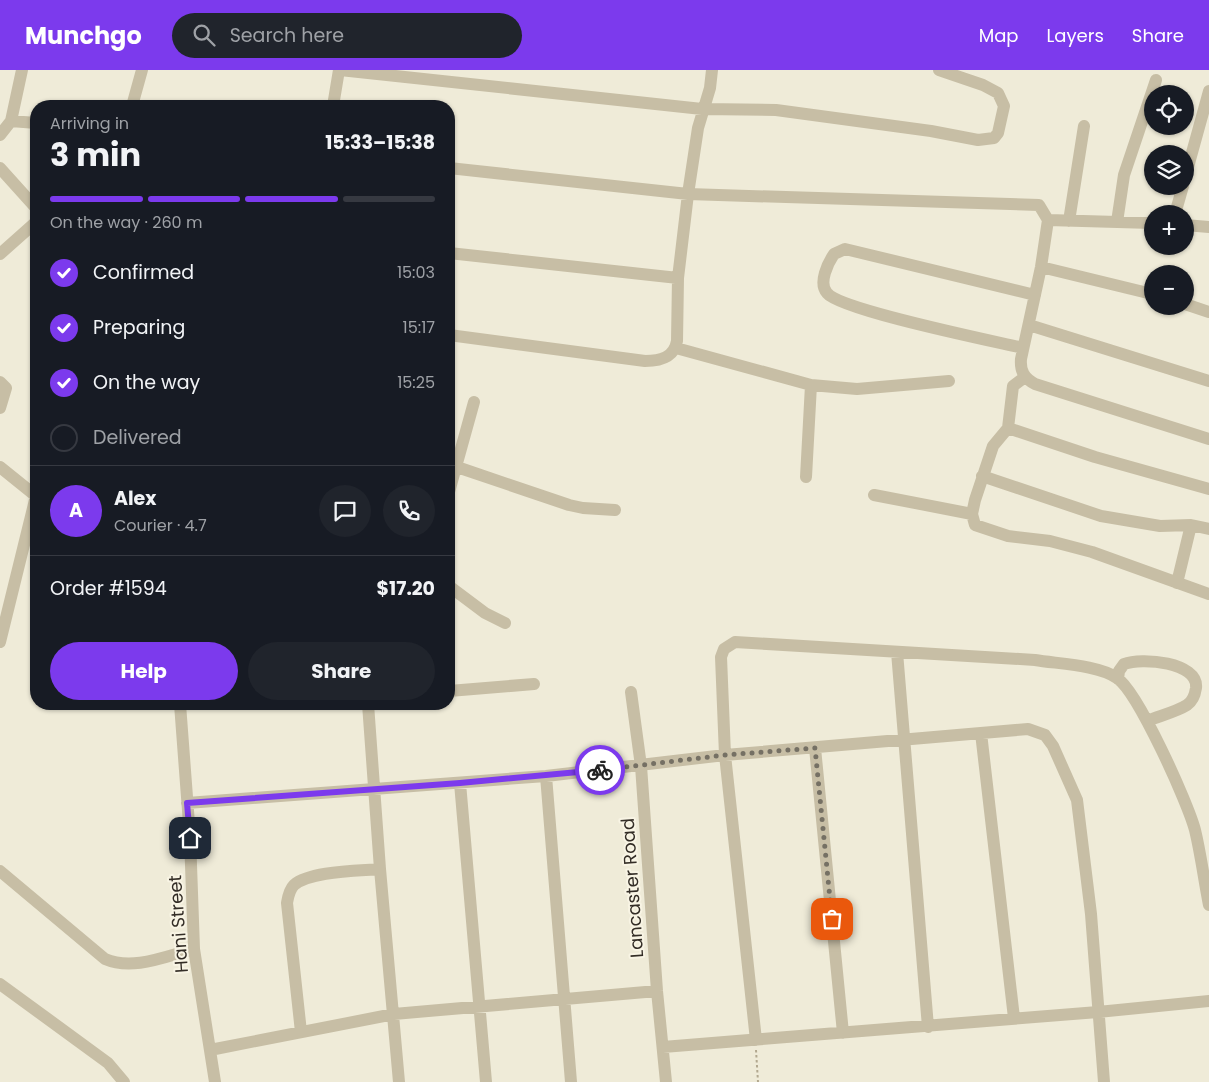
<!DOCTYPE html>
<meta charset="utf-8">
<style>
:root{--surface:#171b24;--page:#20242c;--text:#f1f3f6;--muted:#9ea1a6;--line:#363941;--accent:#7c3aed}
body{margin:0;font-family:Poppins,sans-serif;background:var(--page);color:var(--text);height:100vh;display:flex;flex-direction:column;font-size:19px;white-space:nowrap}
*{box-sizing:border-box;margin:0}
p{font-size:16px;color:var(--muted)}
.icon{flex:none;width:28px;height:28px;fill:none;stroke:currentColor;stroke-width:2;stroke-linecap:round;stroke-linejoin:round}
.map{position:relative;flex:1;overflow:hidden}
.drawer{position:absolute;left:30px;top:30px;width:425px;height:610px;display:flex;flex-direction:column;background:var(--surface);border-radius:20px;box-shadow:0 1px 4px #0004}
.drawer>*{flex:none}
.buttons{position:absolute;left:1144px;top:15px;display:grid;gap:10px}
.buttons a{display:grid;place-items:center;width:50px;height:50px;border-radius:50%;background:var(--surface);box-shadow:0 1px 4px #0004;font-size:25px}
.pin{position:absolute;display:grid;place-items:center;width:42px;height:42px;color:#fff;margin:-21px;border-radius:10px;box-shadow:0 2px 8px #0006}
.courier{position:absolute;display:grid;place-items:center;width:50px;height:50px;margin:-25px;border:4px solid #7c3aed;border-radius:50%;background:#fff;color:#222;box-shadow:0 1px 6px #0007}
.head em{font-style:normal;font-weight:700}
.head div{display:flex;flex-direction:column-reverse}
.head{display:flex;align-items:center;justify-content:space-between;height:85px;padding:0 20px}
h1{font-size:32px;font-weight:700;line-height:38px}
.bar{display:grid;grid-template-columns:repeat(4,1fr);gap:8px 5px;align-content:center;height:60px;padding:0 20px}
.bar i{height:6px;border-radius:4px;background:var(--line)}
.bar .active{background:var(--accent)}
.bar p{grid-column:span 4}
.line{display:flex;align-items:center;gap:12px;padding:0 20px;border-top:1px solid var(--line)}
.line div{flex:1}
.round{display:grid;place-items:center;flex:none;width:52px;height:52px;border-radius:26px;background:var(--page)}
ol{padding:0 20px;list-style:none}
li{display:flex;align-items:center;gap:15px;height:55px}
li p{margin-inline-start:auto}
li .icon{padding:5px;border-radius:50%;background:var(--accent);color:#fff;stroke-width:4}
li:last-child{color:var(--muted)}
li i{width:28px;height:28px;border:2px solid var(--line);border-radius:50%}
.cta{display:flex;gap:10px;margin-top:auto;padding:10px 20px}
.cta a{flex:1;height:58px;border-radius:30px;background:var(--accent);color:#fff;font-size:20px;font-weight:700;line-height:58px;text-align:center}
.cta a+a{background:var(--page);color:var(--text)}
header{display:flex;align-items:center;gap:30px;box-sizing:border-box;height:70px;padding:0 25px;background:var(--accent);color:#fff}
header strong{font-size:24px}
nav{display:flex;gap:28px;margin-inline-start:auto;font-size:18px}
.search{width:350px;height:45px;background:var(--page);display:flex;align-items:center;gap:12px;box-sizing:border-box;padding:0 18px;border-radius:28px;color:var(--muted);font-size:19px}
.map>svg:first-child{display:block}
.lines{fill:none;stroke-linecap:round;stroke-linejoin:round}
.path{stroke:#b2a88f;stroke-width:2;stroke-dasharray:2.5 2.5;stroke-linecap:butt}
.minor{stroke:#c7bea5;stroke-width:12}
.done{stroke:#757064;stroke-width:5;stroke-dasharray:0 9}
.route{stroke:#7c3aed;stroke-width:6}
.labels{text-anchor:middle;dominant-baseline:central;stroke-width:4;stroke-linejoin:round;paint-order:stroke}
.street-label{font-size:18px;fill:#332d26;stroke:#f8f4e4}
</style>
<header>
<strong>Munchgo</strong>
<div class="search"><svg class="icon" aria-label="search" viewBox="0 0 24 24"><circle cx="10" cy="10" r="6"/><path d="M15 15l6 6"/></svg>Search here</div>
<nav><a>Map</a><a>Layers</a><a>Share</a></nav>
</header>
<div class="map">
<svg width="1209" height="1012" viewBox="0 0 1209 1012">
<rect width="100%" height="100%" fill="#efebd8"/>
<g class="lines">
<path class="path" d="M756 980 758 1012"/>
<path class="minor" d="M340 0 702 39 776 40 931 61 978 70 994 68 998 63 1004 36 998 23 983 15 939 0
M132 36 142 0
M333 36 339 0
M11 51 36 53
M0 65 11 51 22 0
M0 98 36 138
M449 98 688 124 1039 135 1048 150 1041 197 1021 289C1020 301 1024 308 1035 314L1209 369
M1185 108 1209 21
M1175 144 1183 116
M1048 150 1152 153
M1069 151 1084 56
M1117 152 1124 105 1156 10
M1185 155 1209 157
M449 183 678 208
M0 184 36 152
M1041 197 1152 224
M1185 234 1209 242
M1029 255 1209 311
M449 265 645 291C660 291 674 288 677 271L678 208 688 124 698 58 710 18 712 0
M676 278 811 315 857 319 949 311
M1023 278C993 271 840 240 827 223 818 213 828 193 834 184L845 179 1035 225
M1025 307 1013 316 1008 358 993 376 975 430 972 444 975 455 1008 466 1050 471 1092 482 1209 524
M0 312 6 318 0 338
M1008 358 1095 387 1209 419
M0 397 36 426
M457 397 569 435 583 438 615 440
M982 406 1101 446 1160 456 1191 455 1209 459
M806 407 811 315
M449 422 474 332
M874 425 972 444
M1177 513 1191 455
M449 516 485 543 505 553
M0 572 36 426
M897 582 928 957
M1118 609 1119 601 1124 594C1141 587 1199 592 1196 618 1195 625 1193 631 1187 635 1176 642 1159 646 1147 651
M449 621 534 614
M631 622 641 696 657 921 666 1012
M180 634 190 767 194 879 215 1012
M368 634 380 799 399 1012
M981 663 1014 948
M815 678 843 963
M546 706 571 1012
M460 713 486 1012
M187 733 546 706 725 685 1028 659 1045 665 1053 676 1077 730 1091 844 1104 1012
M0 801 105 889C133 901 166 886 194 879
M0 914 108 993 124 1012
M301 962 287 833C288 827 289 820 294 815 310 801 358 801 380 799
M756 970 725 685 721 587 724 579 735 572 1035 590C1059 594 1098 595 1117 608 1138 622 1188 733 1195 760 1201 785 1204 810 1209 835
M663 977 1098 942 1209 931
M210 980 394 944 657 921"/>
</g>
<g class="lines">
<path class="done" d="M600 700 725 685 815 678 832 849"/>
<path class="route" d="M190 768 187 733 460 713 600 700"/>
</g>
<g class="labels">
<g class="street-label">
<text transform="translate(632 818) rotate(-94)">Lancaster Road</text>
<text transform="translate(178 854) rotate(-94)">Hani Street</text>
</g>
</g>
</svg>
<div class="buttons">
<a><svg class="icon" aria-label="locate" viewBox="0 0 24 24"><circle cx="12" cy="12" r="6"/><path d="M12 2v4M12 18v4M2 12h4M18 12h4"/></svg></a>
<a><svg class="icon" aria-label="layers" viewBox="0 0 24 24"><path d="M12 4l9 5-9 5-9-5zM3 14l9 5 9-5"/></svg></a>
<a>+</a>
<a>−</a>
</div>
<div class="pin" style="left:832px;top:849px;background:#ea580c"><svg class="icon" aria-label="bag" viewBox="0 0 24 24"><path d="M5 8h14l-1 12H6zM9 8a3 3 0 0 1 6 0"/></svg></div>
<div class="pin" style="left:190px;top:768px;background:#1f2937"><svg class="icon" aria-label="home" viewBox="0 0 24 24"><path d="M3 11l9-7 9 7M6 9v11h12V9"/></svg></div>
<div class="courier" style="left:600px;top:700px"><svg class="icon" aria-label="bike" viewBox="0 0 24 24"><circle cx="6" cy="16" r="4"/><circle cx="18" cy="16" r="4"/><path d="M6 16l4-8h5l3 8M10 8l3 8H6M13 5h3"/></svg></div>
<section class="drawer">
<div class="head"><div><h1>3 min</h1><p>Arriving in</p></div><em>15:33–15:38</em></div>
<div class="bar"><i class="active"></i><i class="active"></i><i class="active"></i><i></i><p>On the way · 260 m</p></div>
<ol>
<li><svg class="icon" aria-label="check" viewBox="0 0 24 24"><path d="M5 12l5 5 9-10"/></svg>Confirmed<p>15:03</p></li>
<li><svg class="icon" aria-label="check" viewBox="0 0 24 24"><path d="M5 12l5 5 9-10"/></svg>Preparing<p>15:17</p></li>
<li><svg class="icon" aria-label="check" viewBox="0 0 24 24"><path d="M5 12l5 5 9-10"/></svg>On the way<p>15:25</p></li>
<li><i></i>Delivered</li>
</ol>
<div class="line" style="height:90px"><b class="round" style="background:var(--accent);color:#fff">A</b><div><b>Alex</b><p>Courier · 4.7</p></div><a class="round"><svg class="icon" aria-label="chat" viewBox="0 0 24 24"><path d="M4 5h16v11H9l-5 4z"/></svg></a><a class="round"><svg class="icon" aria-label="phone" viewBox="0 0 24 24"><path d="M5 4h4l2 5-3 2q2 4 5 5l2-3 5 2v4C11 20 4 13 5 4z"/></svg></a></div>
<div class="line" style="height:65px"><div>Order #1594</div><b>$17.20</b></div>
<div class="cta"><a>Help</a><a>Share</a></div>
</section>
</div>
